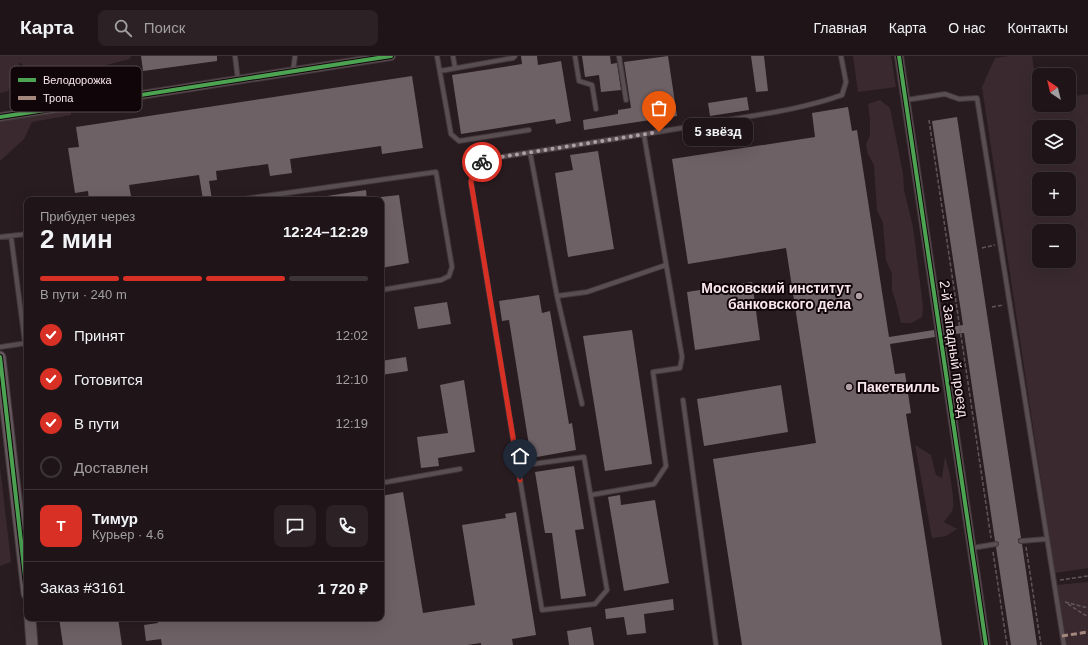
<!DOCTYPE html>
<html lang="ru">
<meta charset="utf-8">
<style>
:root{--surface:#1f1518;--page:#2c2225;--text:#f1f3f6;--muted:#a19fa2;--line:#3c3437;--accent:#d93025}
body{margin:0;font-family:Helvetica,sans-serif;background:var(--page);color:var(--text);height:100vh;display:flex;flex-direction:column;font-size:15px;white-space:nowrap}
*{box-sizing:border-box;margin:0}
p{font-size:13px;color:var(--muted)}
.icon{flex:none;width:22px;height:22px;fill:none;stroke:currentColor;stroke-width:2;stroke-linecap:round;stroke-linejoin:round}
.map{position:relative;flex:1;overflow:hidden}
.details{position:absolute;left:24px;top:141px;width:360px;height:424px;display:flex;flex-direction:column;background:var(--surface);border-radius:8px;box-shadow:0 4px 16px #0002,0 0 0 1px var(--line)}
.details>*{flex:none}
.needle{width:26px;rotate:325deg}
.controls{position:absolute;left:1032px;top:12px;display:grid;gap:8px}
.controls a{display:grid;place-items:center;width:44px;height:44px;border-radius:8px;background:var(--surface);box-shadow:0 4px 16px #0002,0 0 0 1px var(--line);font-size:20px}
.pin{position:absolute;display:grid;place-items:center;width:34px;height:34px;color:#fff;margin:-41px -17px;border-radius:50% 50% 50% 0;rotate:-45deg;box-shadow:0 0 4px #0007}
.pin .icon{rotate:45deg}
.courier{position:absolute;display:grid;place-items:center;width:40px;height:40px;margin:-20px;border:3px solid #d93025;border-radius:50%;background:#fff;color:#222;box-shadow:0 1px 5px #0007}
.bubble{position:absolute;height:28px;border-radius:8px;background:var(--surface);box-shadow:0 4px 16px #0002,0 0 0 1px var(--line);font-size:13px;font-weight:800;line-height:28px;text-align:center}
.headline em{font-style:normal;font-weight:800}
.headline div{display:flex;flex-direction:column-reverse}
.headline{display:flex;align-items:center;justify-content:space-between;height:68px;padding:0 16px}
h1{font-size:26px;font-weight:800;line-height:30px}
.bar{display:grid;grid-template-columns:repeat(4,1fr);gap:6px 4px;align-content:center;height:48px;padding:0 16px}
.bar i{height:5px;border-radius:3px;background:var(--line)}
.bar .on{background:var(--accent)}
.bar p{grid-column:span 4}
.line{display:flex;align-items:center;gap:10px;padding:0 16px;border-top:1px solid var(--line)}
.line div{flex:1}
.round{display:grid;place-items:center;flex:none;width:42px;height:42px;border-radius:8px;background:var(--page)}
ol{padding:0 16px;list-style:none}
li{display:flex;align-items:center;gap:12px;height:44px}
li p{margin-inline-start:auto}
li .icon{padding:4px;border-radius:50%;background:var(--accent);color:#fff;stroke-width:4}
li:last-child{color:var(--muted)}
li i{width:22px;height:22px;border:2px solid var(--line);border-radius:50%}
header{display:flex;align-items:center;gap:24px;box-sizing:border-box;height:56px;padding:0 20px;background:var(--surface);border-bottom:1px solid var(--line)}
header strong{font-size:19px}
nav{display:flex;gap:22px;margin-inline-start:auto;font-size:14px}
.search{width:280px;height:36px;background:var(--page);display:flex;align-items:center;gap:10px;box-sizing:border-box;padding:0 14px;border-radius:8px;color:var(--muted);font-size:15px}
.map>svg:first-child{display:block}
.green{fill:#3a2a2f;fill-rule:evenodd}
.building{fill:#6e6165}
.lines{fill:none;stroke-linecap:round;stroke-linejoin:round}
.lane-casing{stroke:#43373b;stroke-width:6}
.street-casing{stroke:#43373b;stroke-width:10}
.secondary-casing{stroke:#43373b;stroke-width:13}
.path{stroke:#605659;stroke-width:1.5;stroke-dasharray:4 2;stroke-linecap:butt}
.lane{stroke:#594e51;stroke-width:4}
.street{stroke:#594e51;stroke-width:8}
.secondary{stroke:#64585c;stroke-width:11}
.quiet{stroke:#a5887d;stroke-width:3;stroke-dasharray:6 3;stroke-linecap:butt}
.cycleway-casing{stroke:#100609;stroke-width:6}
.cycleway{stroke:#4ca352;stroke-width:4}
.done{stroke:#b09fa5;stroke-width:4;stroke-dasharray:0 7.2}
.route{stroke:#d93025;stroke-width:5}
.poi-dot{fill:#b09fa5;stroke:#100609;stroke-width:1.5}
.labels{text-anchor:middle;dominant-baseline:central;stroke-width:4;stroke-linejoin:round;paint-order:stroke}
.poi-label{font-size:14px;font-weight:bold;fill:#f9e6ec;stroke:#100609;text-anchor:end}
.street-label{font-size:14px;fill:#f9e6ec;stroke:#100609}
.key{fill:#100609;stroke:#56494d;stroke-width:1}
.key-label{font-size:11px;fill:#f9e6ec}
</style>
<header>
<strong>Карта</strong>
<div class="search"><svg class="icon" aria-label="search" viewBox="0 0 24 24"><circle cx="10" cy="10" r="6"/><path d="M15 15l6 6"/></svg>Поиск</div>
<nav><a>Главная</a><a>Карта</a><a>О нас</a><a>Контакты</a></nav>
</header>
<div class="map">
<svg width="1088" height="589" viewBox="0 0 1088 589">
<rect width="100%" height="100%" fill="#291c20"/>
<path class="green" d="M0 0H131L130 3 106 9 78 20 38 25 20 6 8 35 0 37Z
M853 0H891L896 31 858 36Z
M1010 0H1032L1039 49H1069V41L1088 38V512L1055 517 982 31 995 2ZM1039 71H1069V101H1039ZM1039 123H1069V153H1039ZM1039 175H1069V205H1039Z
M880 44 890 52 903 118 904 134 913 171 923 251 922 261 912 267H901L896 246 892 235V218L886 204 883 167 877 154 874 109 868 98 866 89 870 79V63L868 48Z
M71 48V59L32 66 24 83 0 105V59Z
M915 389 931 399 936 419 942 422 945 401C949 410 956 447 952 455 950 459 946 462 944 466L957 473 946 480 932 482Z
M0 411 11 506 0 510Z
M1088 526V589H1067L1057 529Z"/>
<path class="building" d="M141 0H217V5L143 15Z
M521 0H537L538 9 561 5 571 65 556 68 555 63 461 78 452 19 522 8Z
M582 0H610L611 8 617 7 621 34 601 36 599 19 585 21Z
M668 0 677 60 584 74 583 64 618 58V54L631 52 624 6Z
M751 0H764L768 35 756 36Z
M412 20 423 92 382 98 381 90 290 103 292 117 270 120 268 108 216 115 217 124 209 125 212 144H203L199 119 129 129 131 140 105 144H89L88 135 75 137 68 92 79 91 76 71Z
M747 41 749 54 710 60 708 47Z
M848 51 852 75 857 74 889 281 934 274 935 281 890 288 895 318 905 317 911 357 906 358 942 589H742L713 403 816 387 786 192 688 208 672 103 815 81 812 57Z
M957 61 1021 482 1018 483V486L1022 488 1037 589H1011L996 491 999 488 998 486 995 485 964 277 946 279 945 272 963 269 932 65Z
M598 95 614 193 568 201 555 117 573 114 570 99Z
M366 134 367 144H327V140Z
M399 139 409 207 381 212V141Z
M752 226 760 284 695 294 687 236Z
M539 239 542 257 550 255 569 368 572 367 576 394 531 402 509 264 502 265 499 245Z
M447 246 451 268 418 273 414 251Z
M632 274 652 408 605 415 583 280Z
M406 301 408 315 381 319V305Z
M464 324 475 396 438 402 439 410 421 412 417 381 448 377 440 329Z
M781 329 788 376 704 390 697 343Z
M574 410 584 473 575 474 586 540 561 543 552 477H545L535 416Z
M403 436 423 557 475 549 462 469 506 462 505 458 516 456 536 579 512 583 513 589H481V587L467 589H162L161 583 146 585 144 569 158 567 157 562H381V440Z
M620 439 621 449 655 444 669 527 624 535 608 441Z
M673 543 674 554 644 558 646 577 627 579 624 561 606 563 605 553Z
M59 562H118L122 589H63Z
M591 571 594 589H569L567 575Z"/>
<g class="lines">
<g class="lane-casing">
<path id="lane" d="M235 0 238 24
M437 0 451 78 459 85 529 74
M453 0 455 12
M575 0 579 25 592 29 596 53
M619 0 626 44
M293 15 295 0
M440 15 513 2 515 0
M906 44 945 38 959 43 977 42 1064 589
M90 47 94 27 126 22 137 39
M530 96 557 240
M237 144 436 116 452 211 449 220 441 224 381 234
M11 180 25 287
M0 181 27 178
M0 291 27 287
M683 344 716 589
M582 348 557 240 587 236 666 209
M518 410 584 401 607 534 595 548 542 554 511 370 471 127 474 110 488 103C562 91 637 80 711 67 755 59 800 54 842 39L846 26 841 0
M381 427 460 413
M591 439 654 428 666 410 653 316 680 312 682 301 644 79
M1021 485 1047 483
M972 492 996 488"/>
</g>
<g class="street-casing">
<path id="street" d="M899 0 986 589
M0 61 391 0"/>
</g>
<g class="secondary-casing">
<path id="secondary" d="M0 301 27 538
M30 562 32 589"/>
</g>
<path class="path" d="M929 64 991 482
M982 192 995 189
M992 251 1004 249
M1026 491 1041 589
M993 496 1007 589
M1060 524 1088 520
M1065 546 1088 552
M1068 548 1088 561"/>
<use href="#lane" class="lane"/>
<use href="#street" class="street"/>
<use href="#secondary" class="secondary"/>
<path class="quiet" d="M1062 580 1088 576"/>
<g class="cycleway-casing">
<path id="cycleway" d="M899 0 986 589
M0 61 391 0
M0 301 27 538"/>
</g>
<use href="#cycleway" class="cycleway"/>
</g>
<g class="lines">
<path class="done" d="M482 106 488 103 659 76"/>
<path class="route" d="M482 106 474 110 471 126 520 424"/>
</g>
<g class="poi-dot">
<circle cx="859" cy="240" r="4"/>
<circle cx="849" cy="331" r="4"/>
</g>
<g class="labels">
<g class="poi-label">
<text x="851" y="232">Московский институт<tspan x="851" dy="16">банковского дела</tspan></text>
<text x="857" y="331" text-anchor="start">Пакетвилль</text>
</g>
<g class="street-label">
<text transform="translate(954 293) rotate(82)">2-й Западный проезд</text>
</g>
</g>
<rect x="10" y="10" width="132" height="46" rx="6" class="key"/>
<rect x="18" y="22" width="18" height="4" fill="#4ca352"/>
<rect x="18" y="40" width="18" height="4" fill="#a5887d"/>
<g class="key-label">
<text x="43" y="28">Велодорожка</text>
<text x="43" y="46">Тропа</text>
</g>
</svg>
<div class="controls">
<a><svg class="needle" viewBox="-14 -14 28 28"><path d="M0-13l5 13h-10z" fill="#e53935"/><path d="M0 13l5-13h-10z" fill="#a19fa2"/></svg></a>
<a><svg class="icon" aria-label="layers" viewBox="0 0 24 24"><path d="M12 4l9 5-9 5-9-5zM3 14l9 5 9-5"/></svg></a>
<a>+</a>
<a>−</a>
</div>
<div class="pin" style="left:659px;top:76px;background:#ea580c"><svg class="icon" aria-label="bag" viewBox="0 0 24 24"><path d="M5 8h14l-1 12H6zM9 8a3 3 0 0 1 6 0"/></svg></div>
<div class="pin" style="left:520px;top:424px;background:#1f2937"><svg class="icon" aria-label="home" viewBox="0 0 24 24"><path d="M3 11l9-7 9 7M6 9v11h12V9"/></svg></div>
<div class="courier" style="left:482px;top:106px"><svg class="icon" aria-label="bike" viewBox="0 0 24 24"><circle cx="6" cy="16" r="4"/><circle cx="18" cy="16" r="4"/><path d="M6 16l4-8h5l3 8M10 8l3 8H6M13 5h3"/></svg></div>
<div class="bubble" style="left:683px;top:62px;width:70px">5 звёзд</div>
<section class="details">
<div class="headline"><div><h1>2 мин</h1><p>Прибудет через</p></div><em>12:24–12:29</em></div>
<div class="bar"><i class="on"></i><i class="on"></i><i class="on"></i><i></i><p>В пути · 240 m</p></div>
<ol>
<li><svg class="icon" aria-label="check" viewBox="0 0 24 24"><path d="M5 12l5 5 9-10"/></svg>Принят<p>12:02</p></li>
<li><svg class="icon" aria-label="check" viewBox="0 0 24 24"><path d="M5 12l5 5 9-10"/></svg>Готовится<p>12:10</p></li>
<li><svg class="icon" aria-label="check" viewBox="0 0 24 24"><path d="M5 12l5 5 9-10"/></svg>В пути<p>12:19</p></li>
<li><i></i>Доставлен</li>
</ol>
<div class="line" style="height:72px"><b class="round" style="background:var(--accent);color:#fff">Т</b><div><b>Тимур</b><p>Курьер · 4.6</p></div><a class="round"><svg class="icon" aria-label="chat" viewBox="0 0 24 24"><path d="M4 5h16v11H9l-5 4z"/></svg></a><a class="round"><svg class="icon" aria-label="phone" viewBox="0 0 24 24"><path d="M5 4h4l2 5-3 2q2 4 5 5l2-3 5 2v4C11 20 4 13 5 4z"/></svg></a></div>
<div class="line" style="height:52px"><div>Заказ #3161</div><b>1 720 ₽</b></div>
</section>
</div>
